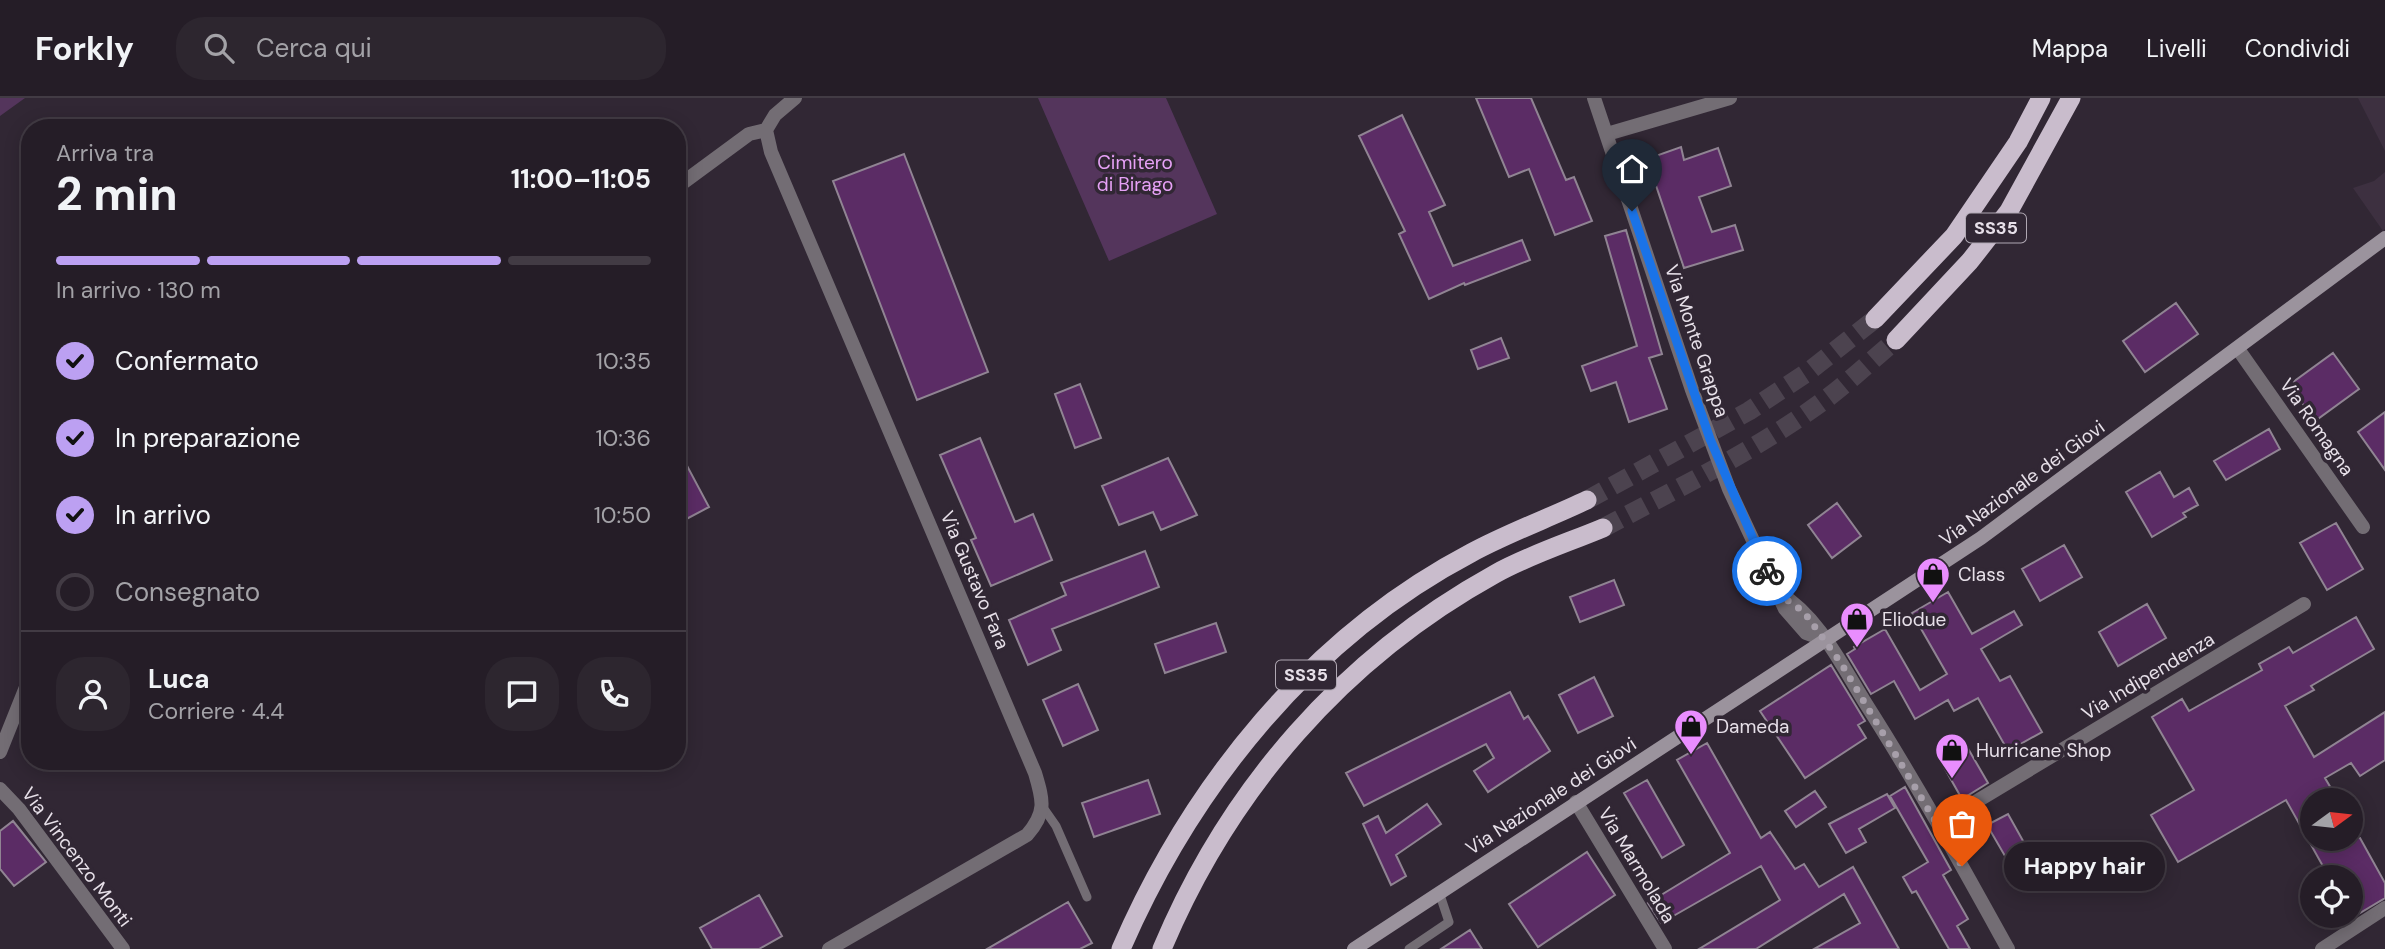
<!DOCTYPE html>
<html lang="it">
<meta charset="utf-8">
<style>
:root{--surface:#251d27;--page:#2d262f;--text:#f1f3f6;--muted:#a3a2a7;--line:#423b44;--accent:#bca0f2}
body{margin:0;font-family:"DM Sans",sans-serif;background:var(--page);color:var(--text);height:100vh;display:flex;flex-direction:column;font-size:26px;white-space:nowrap}
*{box-sizing:border-box;margin:0}
p{font-size:23px;color:var(--muted)}
.icon{flex:none;width:38px;height:38px;fill:none;stroke:currentColor;stroke-width:2;stroke-linecap:round;stroke-linejoin:round}
.map{position:relative;flex:1;overflow:hidden}
.details{position:absolute;left:21px;top:21px;width:665px;height:651px;display:flex;flex-direction:column;background:var(--surface);border-radius:28px;box-shadow:0 4px 18px #0003,0 0 0 2px var(--line)}
.details>*{flex:none}
.needle{width:46px;rotate:75deg}
.fabs{position:absolute;left:2300px;top:690px;display:grid;gap:14px}
.fabs a{display:grid;place-items:center;width:63px;height:63px;border-radius:50%;background:var(--surface);box-shadow:0 4px 18px #0003,0 0 0 2px var(--line);font-size:35px}
.pin{position:absolute;display:grid;place-items:center;width:60px;height:60px;color:#fff;margin:-72px -30px;border-radius:50% 50% 50% 0;rotate:-45deg;box-shadow:0 0 7px #0007}
.pin .icon{rotate:45deg}
.courier{position:absolute;display:grid;place-items:center;width:70px;height:70px;margin:-35px;border:5px solid #1a73e8;border-radius:50%;background:#fff;color:#222;box-shadow:0 2px 9px #0007}
.bubble{position:absolute;height:49px;border-radius:24px;background:var(--surface);box-shadow:0 4px 18px #0003,0 0 0 2px var(--line);font-size:23px;font-weight:700;line-height:49px;text-align:center}
.head em{font-style:normal;font-weight:700}
.head div{display:flex;flex-direction:column-reverse}
.head{display:flex;align-items:center;justify-content:space-between;height:119px;padding:0 35px}
h1{font-size:46px;font-weight:700;line-height:52px}
.bar{display:grid;grid-template-columns:repeat(4,1fr);gap:10px 7px;align-content:center;height:84px;padding:0 35px}
.bar i{height:9px;border-radius:5px;background:var(--line)}
.bar .selected{background:var(--accent)}
.bar p{grid-column:span 4}
.line{display:flex;align-items:center;gap:18px;padding:0 35px;border-top:2px solid var(--line)}
.line div{flex:1}
.round{display:grid;place-items:center;flex:none;width:74px;height:74px;border-radius:28px;background:var(--page)}
ol{padding:0 35px;list-style:none}
li{display:flex;align-items:center;gap:21px;height:77px}
li p{margin-inline-start:auto}
li .icon{padding:7px;border-radius:50%;background:var(--accent);color:#111;stroke-width:4}
li:last-child{color:var(--muted)}
li i{width:38px;height:38px;border:4px solid var(--line);border-radius:50%}
header{display:flex;align-items:center;gap:42px;box-sizing:border-box;height:98px;padding:0 35px;background:var(--surface);border-bottom:2px solid var(--line)}
header strong{font-size:33px}
nav{display:flex;gap:38px;margin-inline-start:auto;font-size:24px}
.search{width:490px;height:63px;background:var(--page);display:flex;align-items:center;gap:18px;box-sizing:border-box;padding:0 24px;border-radius:28px;color:var(--muted);font-size:26px}
.map>svg:first-child{display:block}
.built{fill:#3d3040}
.green{fill:#54355c}
.building{fill:#5b2c65;stroke:#908493;stroke-width:2}
.lines{fill:none;stroke-linecap:round;stroke-linejoin:round}
.trunk-tunnel{stroke:#4c434f;stroke-width:19;stroke-dasharray:19 10;stroke-linecap:butt}
.service{stroke:#736d74;stroke-width:9}
.minor{stroke:#736d74;stroke-width:14}
.tertiary{stroke:#736d74;stroke-width:14}
.secondary{stroke:#9b939d;stroke-width:14}
.trunk{stroke:#c9bccc;stroke-width:19}
.done{stroke:#a79faa;stroke-width:7;stroke-dasharray:0 12.6}
.route{stroke:#1a73e8;stroke-width:9}
.labels{text-anchor:middle;dominant-baseline:central;stroke-width:7;stroke-linejoin:round;paint-order:stroke}
.shield{fill:#312734;stroke:#b0a8b3;stroke-width:2}
.shield-label{font-size:18px;font-weight:bold;fill:#e7e0e9}
.park-label{font-size:19px;fill:#e6a1f6;stroke:#312734}
.street-label{font-size:19px;fill:#e7e0e9;stroke:#312734}
.poi-label{font-size:19px;fill:#e7e0e9;stroke:#312734;text-anchor:start}
</style>
<header>
<strong>Forkly</strong>
<div class="search"><svg class="icon" aria-label="search" viewBox="0 0 24 24"><circle cx="10" cy="10" r="6"/><path d="M15 15l6 6"/></svg>Cerca qui</div>
<nav><a>Mappa</a><a>Livelli</a><a>Condividi</a></nav>
</header>
<div class="map">
<svg width="2385" height="851" viewBox="0 0 2385 851">
<rect width="100%" height="100%" fill="#312734"/>
<path class="built" d="M2358 0H2385V53Z
M2385 74V131L2383 133 2353 90 2374 83Z"/>
<path class="green" d="M0 0H25L0 18Z
M1038 0H1166L1217 116 1109 163Z"/>
<path class="building" d="M1476 0H1531L1566 82 1574 79 1592 123 1555 137 1529 71 1509 79Z
M1402 17 1445 107 1429 114 1453 168 1522 142 1530 162 1465 187 1464 185 1429 201 1399 136 1405 133 1359 38Z
M1681 49 1684 62 1718 50 1731 88 1699 99 1712 134 1735 127 1743 152 1684 170 1647 61Z
M904 56 988 274 917 302 833 83Z
M1626 132 1662 256 1649 260 1667 311 1629 324 1616 284 1591 293 1582 268 1637 248 1605 138Z
M2176 205 2198 236 2145 274 2123 243Z
M1501 240 1509 260 1478 271 1471 252Z
M2333 255 2359 291 2315 323 2289 287Z
M1080 286 1101 340 1075 350 1055 296Z
M2385 314V372L2358 334Z
M2269 331 2280 351 2226 382 2214 363Z
M980 340 1015 424 1033 416 1052 462 991 488 971 442 976 440 940 357Z
M677 349 709 409 677 426Z
M1168 360 1197 417 1161 432 1153 414 1119 427 1102 388Z
M2160 374 2174 399 2189 390 2198 407 2183 415 2186 419 2152 439 2126 394Z
M1837 405 1861 438 1832 460 1808 427Z
M2336 425 2363 471 2327 492 2300 445Z
M2064 447 2082 479 2040 503 2022 471Z
M1145 453 1159 489 1052 531 1061 552 1028 567 1009 522 1066 497 1061 485Z
M1614 482 1624 507 1580 524 1570 499Z
M1948 494 1972 536 2014 513 2022 527 1981 551 2000 583 2010 578 2042 634 2008 653 1978 600 1954 613 1948 602 1915 621 1894 583 1871 596 1847 556 1855 551 1854 549 1885 531 1920 592 1947 576 1912 515Z
M2147 506 2166 540 2118 568 2099 534Z
M2356 519 2374 551 2311 588 2314 592 2285 608 2314 659 2385 614V662L2360 678 2351 665 2325 680 2338 702H2312V740H2360L2385 785V800L2350 821V779H2329L2286 702 2178 764 2151 717 2194 692 2152 619 2182 601 2189 613 2262 572 2259 566 2289 549 2293 555Z
M1216 525 1226 554 1165 575 1155 546Z
M1831 567 1865 623 1858 627 1866 640 1805 680 1760 613Z
M1594 579 1613 618 1578 635 1559 597Z
M1078 586 1098 632 1063 648 1043 602Z
M1510 594 1524 621 1528 618 1550 653 1488 694 1474 673 1494 660 1486 646 1364 708 1346 675Z
M1707 645 1761 740 1770 734 1795 771 1804 766 1819 789 1853 769 1899 851H1814L1860 825 1844 796 1756 851H1699L1780 802 1761 768 1661 825 1648 805 1730 755 1677 662Z
M1966 647 1988 685 1962 701 1940 662Z
M1148 682 1160 716 1094 739 1082 705Z
M1647 682 1684 747 1662 760 1624 695Z
M1905 689 1951 772 1943 777 1968 821 1957 828 1970 851H1949L1916 793 1912 795 1903 779 1928 764 1890 698Z
M1815 693 1826 709 1796 729 1785 713Z
M1887 696 1895 710 1859 731 1866 744 1846 755 1829 726Z
M1427 706 1441 726 1396 757 1406 778 1391 787 1363 726 1378 718 1386 735Z
M2008 716 2036 766 2016 777 1987 727Z
M13 723 46 764 14 788 0 771V733Z
M1587 754 1615 797 1538 849 1509 806Z
M759 797 782 838 759 851H712L700 830Z
M1068 804 1092 845 1080 851H987Z
M1470 832 1482 851H1441Z"/>
<g class="lines">
<path class="trunk-tunnel" d="M1587 402 1749 313 1808 274 1875 221
M1603 430C1678 390 1757 352 1826 301 1850 283 1873 261 1896 242"/>
<path class="service" d="M1042 708 1056 728 1087 799
M1409 851 1449 824 1439 794"/>
<path class="minor" d="M766 32 771 54 1035 675C1043 702 1047 714 1027 737L829 851
M1607 36 1730 0
M677 89 749 36 766 32 775 17 795 0
M2238 251 2363 429
M0 654 30 579
M0 691 19 711 123 851
M1576 704 1665 851
M1939 726 2304 506
M2322 851 2385 810"/>
<path class="tertiary" d="M1594 0 1692 292 1729 391 1785 511 1806 535 1825 542
M1778 494C1819 519 1841 566 1866 606 1917 686 1962 768 2008 851"/>
<path class="secondary" d="M1354 851 1981 440 2385 140"/>
<path class="trunk" d="M1875 221 1954 138 2018 44 2041 0
M1896 242 1970 163 2009 113 2071 0
M1121 851C1192 687 1311 539 1471 455 1508 435 1549 420 1587 402
M1162 851C1229 691 1343 560 1495 476 1529 457 1567 445 1603 430"/>
</g>
<g class="lines">
<path class="done" d="M1767 473 1776 494 1804 514 1841 565 1962 768"/>
<path class="route" d="M1632 113 1710 341 1767 473"/>
</g>
<defs>
<g id="shop-pin" transform="scale(1.75)"><path d="M0 17L-7.5 6A9.5 9.5 0 1 1 7.5 6Z" fill="#e98dfe" stroke="#312734"/><path d="M-5-2.5h2.3a2.7 3.5 0 0 1 5.4 0H5L5.5 6h-11ZM-1.5-2.5h3a1.5 2.3 0 0 0-3 0Z" fill="#111"/></g>
</defs>
<g fill-rule="evenodd">
<use href="#shop-pin" x="1933" y="476"/>
<use href="#shop-pin" x="1857" y="521"/>
<use href="#shop-pin" x="1691" y="628"/>
<use href="#shop-pin" x="1952" y="652"/>
</g>
<g class="labels">
<g class="shield">
<rect x="1966" y="115.5" width="60" height="29" rx="5"/>
<rect x="1276" y="562.5" width="60" height="29" rx="5"/>
</g>
<g class="shield-label">
<text x="1996" y="130">SS35</text>
<text x="1306" y="577">SS35</text>
</g>
<g class="park-label">
<text x="1135" y="64">Cimitero<tspan x="1135" dy="22">di Birago</tspan></text>
</g>
<g class="street-label">
<text transform="translate(1697 243) rotate(71)">Via Monte Grappa</text>
<text transform="translate(2317 329) rotate(55)">Via Romagna</text>
<text transform="translate(2022 385) rotate(-36)">Via Nazionale dei Giovi</text>
<text transform="translate(975 482) rotate(67)">Via Gustavo Fara</text>
<text transform="translate(2148 578) rotate(-31)">Via Indipendenza</text>
<text transform="translate(1551 698) rotate(-33)">Via Nazionale dei Giovi</text>
<text transform="translate(77 759) rotate(53)">Via Vincenzo Monti</text>
<text transform="translate(1637 767) rotate(59)">Via Marmolada</text>
</g>
<g class="poi-label">
<text x="1958" y="476">Class</text>
<text x="1882" y="521">Eliodue</text>
<text x="1716" y="628">Dameda</text>
<text x="1976" y="652">Hurricane Shop</text>
</g>
</g>
</svg>
<div class="fabs">
<a><svg class="needle" viewBox="-14 -14 28 28"><path d="M0-13l5 13h-10z" fill="#e53935"/><path d="M0 13l5-13h-10z" fill="#a3a2a7"/></svg></a>
<a><svg class="icon" aria-label="locate" viewBox="0 0 24 24"><circle cx="12" cy="12" r="6"/><path d="M12 2v4M12 18v4M2 12h4M18 12h4"/></svg></a>
</div>
<div class="pin" style="left:1962px;top:768px;background:#ea580c"><svg class="icon" aria-label="bag" viewBox="0 0 24 24"><path d="M5 8h14l-1 12H6zM9 8a3 3 0 0 1 6 0"/></svg></div>
<div class="pin" style="left:1632px;top:113px;background:#1f2937"><svg class="icon" aria-label="home" viewBox="0 0 24 24"><path d="M3 11l9-7 9 7M6 9v11h12V9"/></svg></div>
<div class="courier" style="left:1767px;top:473px"><svg class="icon" aria-label="bike" viewBox="0 0 24 24"><circle cx="6" cy="16" r="4"/><circle cx="18" cy="16" r="4"/><path d="M6 16l4-8h5l3 8M10 8l3 8H6M13 5h3"/></svg></div>
<div class="bubble" style="left:2004px;top:744px;width:161px">Happy hair</div>
<section class="details">
<div class="head"><div><h1>2 min</h1><p>Arriva tra</p></div><em>11:00–11:05</em></div>
<div class="bar"><i class="selected"></i><i class="selected"></i><i class="selected"></i><i></i><p>In arrivo · 130 m</p></div>
<ol>
<li><svg class="icon" aria-label="check" viewBox="0 0 24 24"><path d="M5 12l5 5 9-10"/></svg>Confermato<p>10:35</p></li>
<li><svg class="icon" aria-label="check" viewBox="0 0 24 24"><path d="M5 12l5 5 9-10"/></svg>In preparazione<p>10:36</p></li>
<li><svg class="icon" aria-label="check" viewBox="0 0 24 24"><path d="M5 12l5 5 9-10"/></svg>In arrivo<p>10:50</p></li>
<li><i></i>Consegnato</li>
</ol>
<div class="line" style="height:126px"><a class="round"><svg class="icon" aria-label="person" viewBox="0 0 24 24"><circle cx="12" cy="8" r="4"/><path d="M4 21q1-7 8-7t8 7"/></svg></a><div><b>Luca</b><p>Corriere · 4.4</p></div><a class="round"><svg class="icon" aria-label="chat" viewBox="0 0 24 24"><path d="M4 5h16v11H9l-5 4z"/></svg></a><a class="round"><svg class="icon" aria-label="phone" viewBox="0 0 24 24"><path d="M5 4h4l2 5-3 2q2 4 5 5l2-3 5 2v4C11 20 4 13 5 4z"/></svg></a></div>
</section>
</div>
